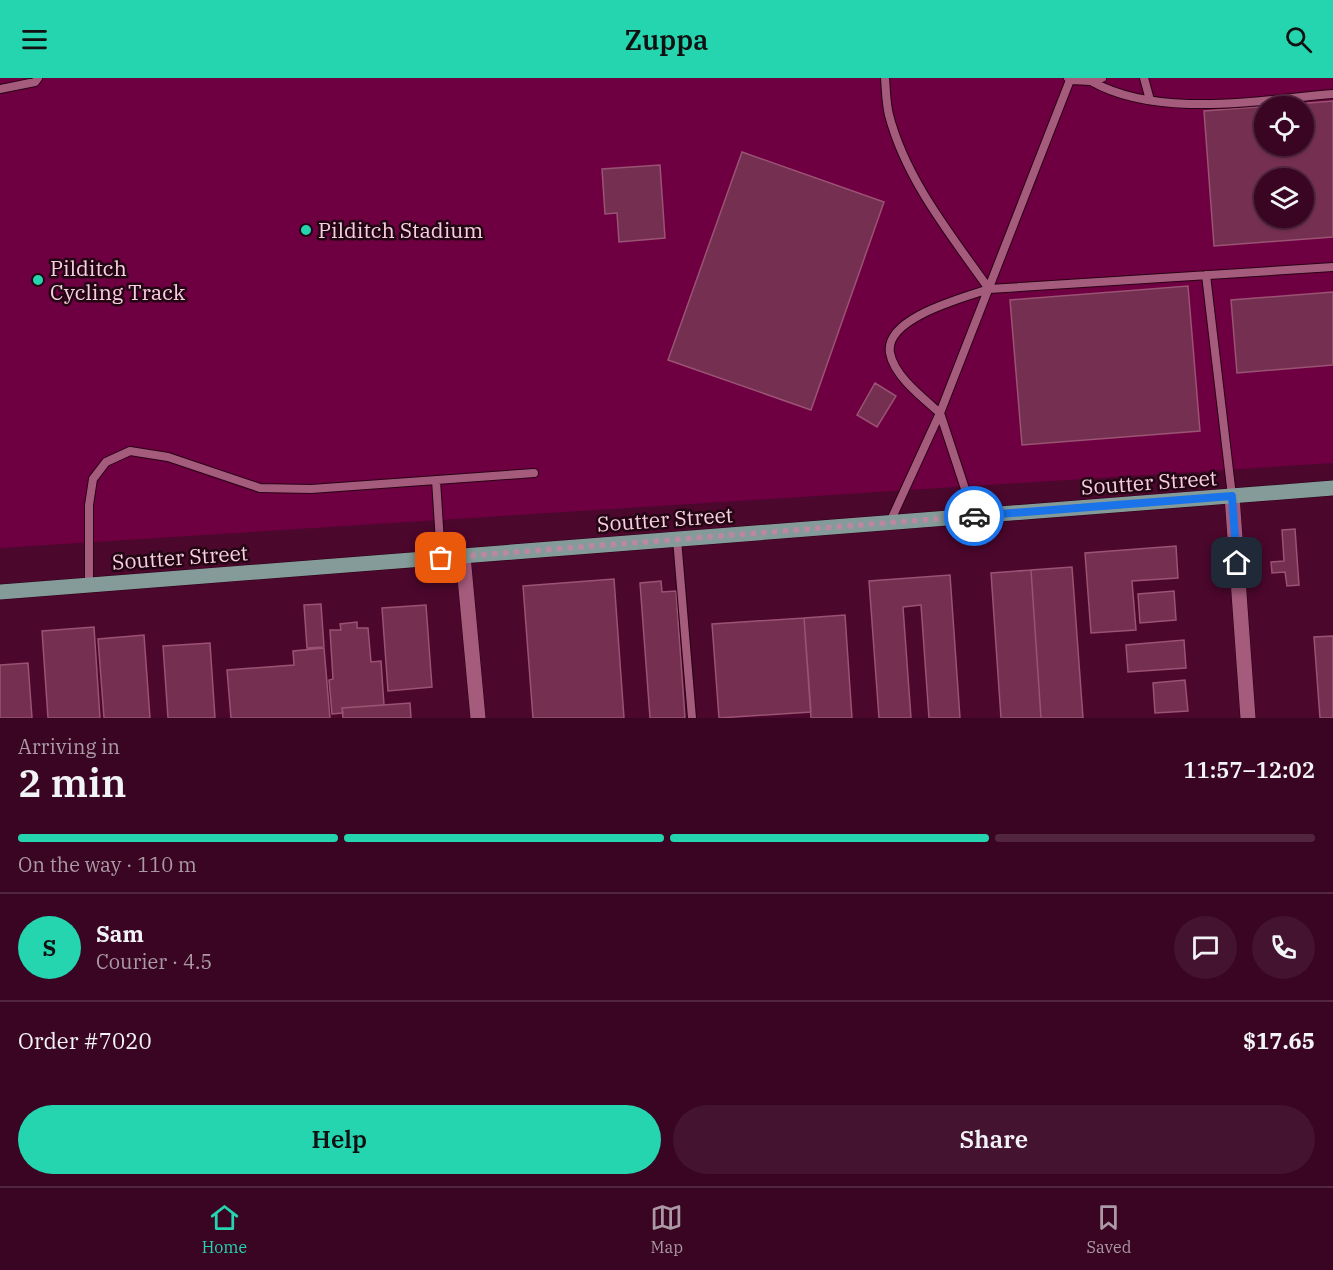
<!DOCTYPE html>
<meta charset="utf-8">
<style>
:root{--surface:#390522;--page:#44132f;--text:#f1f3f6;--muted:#ab99a5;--line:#532640;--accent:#24d5af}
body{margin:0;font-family:"IBM Plex Serif",serif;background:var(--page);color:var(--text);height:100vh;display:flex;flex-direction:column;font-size:22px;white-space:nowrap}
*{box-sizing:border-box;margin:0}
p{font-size:20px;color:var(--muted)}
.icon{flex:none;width:33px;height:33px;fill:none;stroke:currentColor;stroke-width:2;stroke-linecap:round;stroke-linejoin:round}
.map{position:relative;height:640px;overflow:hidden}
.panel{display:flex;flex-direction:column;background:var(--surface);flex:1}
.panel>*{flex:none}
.buttons{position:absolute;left:1254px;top:18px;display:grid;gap:12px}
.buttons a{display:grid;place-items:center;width:60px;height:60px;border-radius:50%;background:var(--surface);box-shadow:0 2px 4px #0004,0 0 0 2px var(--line);font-size:30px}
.pin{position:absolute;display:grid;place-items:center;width:51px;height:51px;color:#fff;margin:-26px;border-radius:12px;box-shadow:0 3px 9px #0006}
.courier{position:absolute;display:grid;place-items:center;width:60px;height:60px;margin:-30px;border:4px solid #1a73e8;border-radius:50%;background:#fff;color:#222;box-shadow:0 2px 8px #0007}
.headline em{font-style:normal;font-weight:600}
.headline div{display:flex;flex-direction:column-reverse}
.headline{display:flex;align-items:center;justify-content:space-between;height:102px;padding:0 18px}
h1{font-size:39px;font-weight:600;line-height:45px}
.bar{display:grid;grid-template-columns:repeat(4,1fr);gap:9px 6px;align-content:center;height:72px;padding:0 18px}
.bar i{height:8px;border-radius:4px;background:var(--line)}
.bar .on{background:var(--accent)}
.bar p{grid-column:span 4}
.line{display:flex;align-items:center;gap:15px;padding:0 18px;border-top:2px solid var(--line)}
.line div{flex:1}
.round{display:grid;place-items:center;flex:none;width:63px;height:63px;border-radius:32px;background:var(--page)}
.cta{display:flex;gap:12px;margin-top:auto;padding:12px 18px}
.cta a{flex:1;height:69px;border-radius:36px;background:var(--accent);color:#111;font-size:24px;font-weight:600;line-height:69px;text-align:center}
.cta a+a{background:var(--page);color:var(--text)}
header{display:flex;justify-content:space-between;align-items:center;height:78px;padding:0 18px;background:var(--accent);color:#111;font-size:27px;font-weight:600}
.menu{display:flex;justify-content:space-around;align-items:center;height:84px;border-top:2px solid var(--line);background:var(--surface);font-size:16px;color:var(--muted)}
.menu a{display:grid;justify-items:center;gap:3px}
.menu .on{color:var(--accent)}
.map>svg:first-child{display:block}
.green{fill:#6e0042;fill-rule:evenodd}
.building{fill:#753051;stroke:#9b5273;stroke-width:1.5;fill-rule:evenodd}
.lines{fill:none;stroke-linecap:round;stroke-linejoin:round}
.lane-casing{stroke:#290015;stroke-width:10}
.street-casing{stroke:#290015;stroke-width:16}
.primary-casing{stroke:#290015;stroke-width:16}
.lane{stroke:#a55b7c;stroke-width:8}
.street{stroke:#a55b7c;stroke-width:15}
.primary{stroke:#859b99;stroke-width:15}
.done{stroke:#bc88a1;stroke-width:6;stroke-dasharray:0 10.8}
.route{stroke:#1a73e8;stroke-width:8}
.poi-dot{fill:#24d5af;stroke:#220613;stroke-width:2}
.labels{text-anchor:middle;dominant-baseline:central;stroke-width:5;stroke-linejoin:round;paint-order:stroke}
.poi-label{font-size:21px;fill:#f9cedf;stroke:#220613;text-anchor:start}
.street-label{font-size:21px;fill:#f9cedf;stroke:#220613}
</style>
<header><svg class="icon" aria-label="menu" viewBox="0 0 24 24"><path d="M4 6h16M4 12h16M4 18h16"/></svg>Zuppa<svg class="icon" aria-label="search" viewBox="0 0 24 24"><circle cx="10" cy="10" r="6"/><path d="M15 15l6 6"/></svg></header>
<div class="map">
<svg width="1333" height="640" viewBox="0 0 1333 640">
<rect width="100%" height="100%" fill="#4c072d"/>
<path class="green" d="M0 0H1333V385L0 470ZM1264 28H1304V68H1264ZM1264 100H1304V140H1264Z"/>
<path class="building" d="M1333 23V159L1214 168 1204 33ZM1264 28H1304V68H1264ZM1264 100H1304V140H1264Z
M742 74 884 124 811 332 668 282Z
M660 87 665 160 619 164 617 135 605 136 602 91Z
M1188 208 1200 353 1022 367 1010 222Z
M1333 214V287L1237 295 1231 222Z
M875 305 896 318 877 349 857 337Z
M1295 451 1299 507 1287 508 1285 494 1272 495 1271 484 1284 483 1282 452Z
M1176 468 1178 500 1132 503 1136 552 1091 555 1085 475Z
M1072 489 1083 640H1041L1031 492Z
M1031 492 1041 640H1001L991 495Z
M950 497 960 640H929L921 527 903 529 911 640H879L869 503Z
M614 501 624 640H533L523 508Z
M661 503 662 514 676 513 685 640H650L640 505Z
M1174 513 1176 542 1140 545 1138 516Z
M321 526 324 569 307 570 304 527Z
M426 527 432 609 388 613 382 530Z
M845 537 852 640H811L804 540Z
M804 540 811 634 719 640 712 546Z
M357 544V550H368L371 584 381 583 384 627 342 630 343 635 332 636 329 602 333 601 330 552H341L340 546Z
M94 549 100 640H48L42 553Z
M144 557 150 640H104L98 561Z
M1333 558V640H1320L1314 559Z
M1184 562 1186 590 1128 594 1126 567Z
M210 565 215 640H168L163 568Z
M324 570 330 640H231L227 592 294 587 293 573Z
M28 585 32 640H0V587Z
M1185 602 1188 633 1155 635 1153 605Z
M410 625 411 640H343L342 630Z"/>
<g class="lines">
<g class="lane-casing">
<path id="lane" d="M885 0C886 12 886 25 889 37 906 102 951 157 989 211
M1068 0 1070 2 1091 3 1102 0
M1144 0 1150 22
M1091 3C1157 41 1260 22 1333 16
M0 11 35 4 38 0
M1206 197 1232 418
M436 402 441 480
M974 438 940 335 1070 2
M890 444 940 335C923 320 894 298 890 275 884 240 963 220 989 211L1333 189
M677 461 692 640
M89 507V427L93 401 106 384 130 373 168 379 260 410 311 411 534 395"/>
</g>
<g class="street-casing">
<path id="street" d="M1232 418 1248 640
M463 478 478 640"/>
</g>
<g class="primary-casing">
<path id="primary" d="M0 514 1333 410"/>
</g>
<use href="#lane" class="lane"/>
<use href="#street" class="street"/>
<use href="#primary" class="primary"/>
</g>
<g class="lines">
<path class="done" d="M441 480 974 438"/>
<path class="route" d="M974 438 1232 418 1237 485"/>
</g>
<g class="poi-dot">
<circle cx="306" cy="152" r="6"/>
<circle cx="38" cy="202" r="6"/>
</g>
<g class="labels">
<g class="poi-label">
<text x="318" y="152">Pilditch Stadium</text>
<text x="50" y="190">Pilditch<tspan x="50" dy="24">Cycling Track</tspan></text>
</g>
<g class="street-label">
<text transform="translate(1149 404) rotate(-4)">Soutter Street</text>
<text transform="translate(665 441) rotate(-4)">Soutter Street</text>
<text transform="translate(180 479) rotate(-4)">Soutter Street</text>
</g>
</g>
</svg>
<div class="buttons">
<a><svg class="icon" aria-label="locate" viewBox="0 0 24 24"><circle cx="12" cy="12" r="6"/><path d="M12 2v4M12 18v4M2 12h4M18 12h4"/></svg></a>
<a><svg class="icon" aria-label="layers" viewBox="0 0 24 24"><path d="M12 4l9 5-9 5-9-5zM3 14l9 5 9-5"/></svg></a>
</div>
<div class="pin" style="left:441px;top:480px;background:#ea580c"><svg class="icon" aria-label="bag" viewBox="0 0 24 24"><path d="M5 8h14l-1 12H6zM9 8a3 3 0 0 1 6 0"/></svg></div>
<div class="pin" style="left:1237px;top:485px;background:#1f2937"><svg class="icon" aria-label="home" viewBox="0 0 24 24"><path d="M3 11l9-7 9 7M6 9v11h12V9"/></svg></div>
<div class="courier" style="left:974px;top:438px"><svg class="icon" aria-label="car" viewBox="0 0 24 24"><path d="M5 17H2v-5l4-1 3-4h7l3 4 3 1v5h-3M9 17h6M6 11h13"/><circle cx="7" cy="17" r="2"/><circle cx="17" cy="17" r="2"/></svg></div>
</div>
<section class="panel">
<div class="headline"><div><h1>2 min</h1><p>Arriving in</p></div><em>11:57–12:02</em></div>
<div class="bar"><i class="on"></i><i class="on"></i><i class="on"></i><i></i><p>On the way · 110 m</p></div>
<div class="line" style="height:108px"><b class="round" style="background:var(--accent);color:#111">S</b><div><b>Sam</b><p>Courier · 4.5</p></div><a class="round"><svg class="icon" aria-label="chat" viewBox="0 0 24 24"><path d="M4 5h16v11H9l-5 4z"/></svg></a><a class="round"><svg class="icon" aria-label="phone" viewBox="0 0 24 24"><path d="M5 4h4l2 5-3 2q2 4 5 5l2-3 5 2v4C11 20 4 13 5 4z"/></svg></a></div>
<div class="line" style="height:78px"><div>Order #7020</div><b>$17.65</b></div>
<div class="cta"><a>Help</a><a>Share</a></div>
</section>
<nav class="menu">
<a class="on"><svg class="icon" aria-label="home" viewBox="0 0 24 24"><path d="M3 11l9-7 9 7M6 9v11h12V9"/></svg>Home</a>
<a><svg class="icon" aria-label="map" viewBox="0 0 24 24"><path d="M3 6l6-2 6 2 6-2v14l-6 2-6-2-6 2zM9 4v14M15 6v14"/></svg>Map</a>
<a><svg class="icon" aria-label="saved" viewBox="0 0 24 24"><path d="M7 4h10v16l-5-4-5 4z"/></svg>Saved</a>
</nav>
